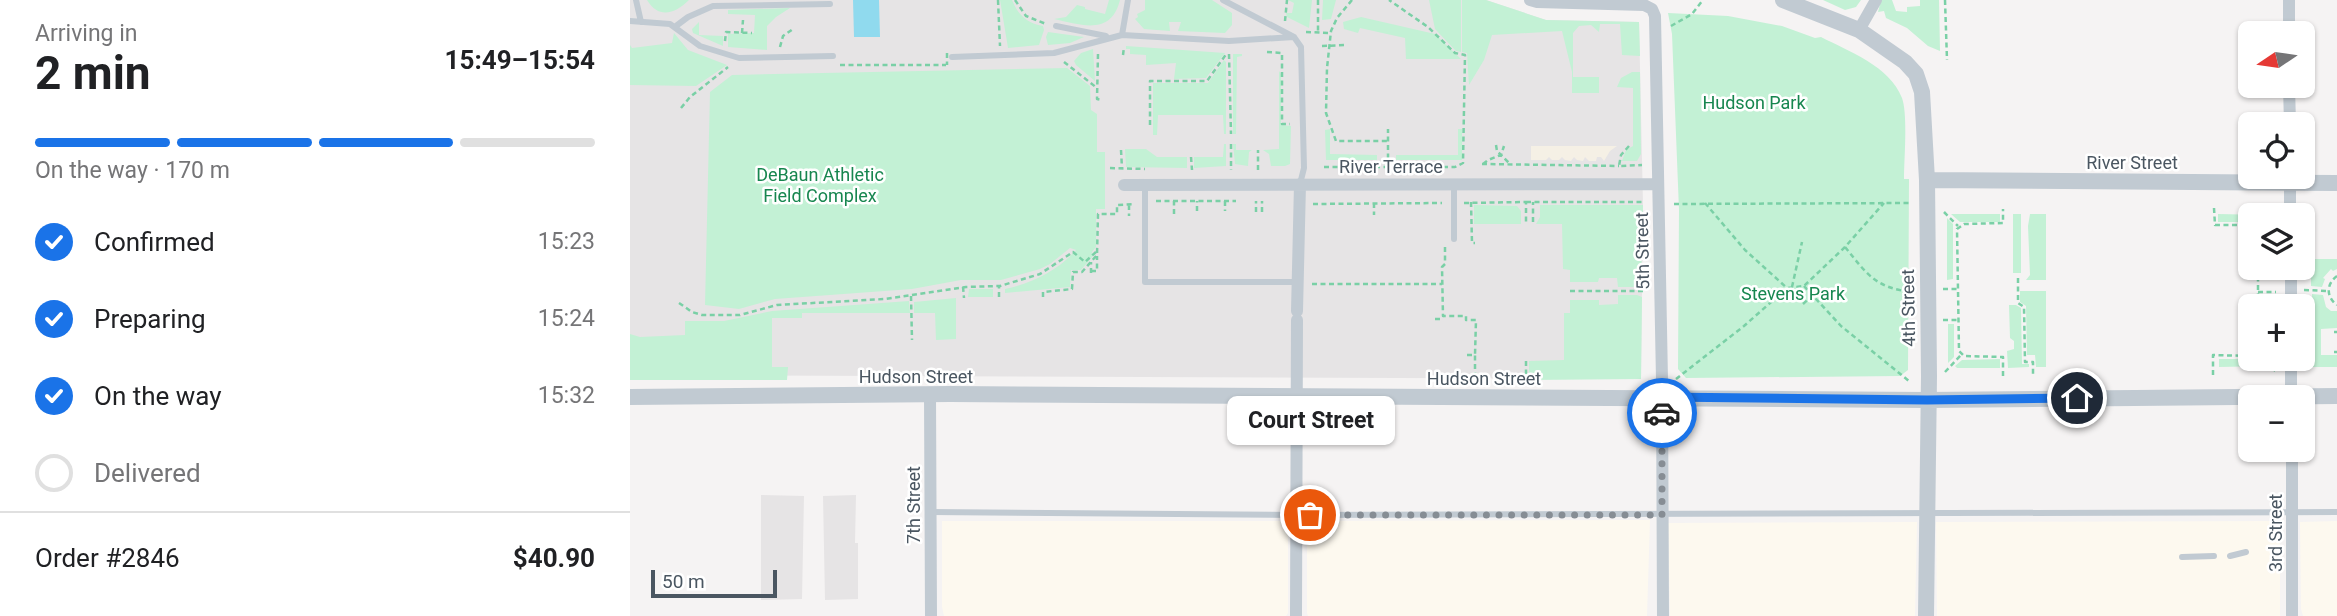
<!DOCTYPE html>
<meta charset="utf-8">
<style>
:root{--surface:#fff;--page:#f2f2f2;--text:#202124;--muted:#757577;--line:#e0e0e0;--accent:#1a73e8}
body{margin:0;font-family:Roboto,sans-serif;background:var(--page);color:var(--text);height:100vh;display:flex;flex-direction:column;font-size:26px;white-space:nowrap}
*{box-sizing:border-box;margin:0}
p{font-size:23px;color:var(--muted)}
.icon{flex:none;width:38px;height:38px;fill:none;stroke:currentColor;stroke-width:2;stroke-linecap:round;stroke-linejoin:round}
.map{position:relative;flex:1;overflow:hidden}
.side{display:flex;flex-direction:column;background:var(--surface);width:630px}
.side>*{flex:none}
.needle{width:46px;rotate:257deg}
.controls{position:absolute;left:1608px;top:21px;display:grid;gap:14px}
.controls a{display:grid;place-items:center;width:77px;height:77px;border-radius:10px;background:var(--surface);box-shadow:0 2px 5px #0004;font-size:35px}
.scale{position:absolute;left:21px;bottom:18px;width:126px;box-sizing:border-box;padding-left:7px;border:4px solid #4a5661;border-top:0;font-size:19px;line-height:24px;white-space:nowrap;color:#4a5661;-webkit-text-stroke:5px #fff;paint-order:stroke}
.pin{position:absolute;display:grid;place-items:center;width:60px;height:60px;color:#fff;margin:-30px;border:4px solid #fff;border-radius:50%;box-shadow:0 2px 7px #0007}
.courier{position:absolute;display:grid;place-items:center;width:70px;height:70px;margin:-35px;border:5px solid #1a73e8;border-radius:50%;background:#fff;color:#222;box-shadow:0 2px 9px #0007}
.bubble{position:absolute;height:49px;border-radius:10px;background:var(--surface);box-shadow:0 2px 5px #0004;font-size:23px;font-weight:700;line-height:49px;text-align:center}
.headline em{font-style:normal;font-weight:700}
.headline div{display:flex;flex-direction:column-reverse}
.headline{display:flex;align-items:center;justify-content:space-between;height:119px;padding:0 35px}
h1{font-size:46px;font-weight:700;line-height:52px}
.bar{display:grid;grid-template-columns:repeat(4,1fr);gap:10px 7px;align-content:center;height:84px;padding:0 35px}
.bar i{height:9px;border-radius:5px;background:var(--line)}
.bar .current{background:var(--accent)}
.bar p{grid-column:span 4}
.line{display:flex;align-items:center;gap:18px;padding:0 35px;border-top:2px solid var(--line)}
.line div{flex:1}
ol{padding:0 35px;list-style:none}
li{display:flex;align-items:center;gap:21px;height:77px}
li p{margin-inline-start:auto}
li .icon{padding:7px;border-radius:50%;background:var(--accent);color:#fff;stroke-width:4}
li:last-child{color:var(--muted)}
li i{width:38px;height:38px;border:4px solid var(--line);border-radius:50%}
main{display:flex;flex:1;min-height:0}
.map>svg:first-child{display:block}
.commercial{fill:#fdf9ef}
.education{fill:#e6e4e5}
.green{fill:#c3f1d5}
.sand{fill:#f5f0e5}
.water{fill:#90daee}
.lines{fill:none;stroke-linecap:round;stroke-linejoin:round}
.path{stroke:#7ad0a6;stroke-width:2.5;stroke-dasharray:5 3.5;stroke-linecap:butt}
.service{stroke:#c1cad2;stroke-width:6}
.minor{stroke:#c1cad2;stroke-width:12}
.tertiary{stroke:#c1cad2;stroke-width:16}
.path-bridge{stroke:#7ad0a6;stroke-width:2.5;stroke-dasharray:5 3.5;stroke-linecap:butt}
.done{stroke:#868d94;stroke-width:7;stroke-dasharray:0 12.6}
.route{stroke:#1a73e8;stroke-width:9}
.labels{text-anchor:middle;dominant-baseline:central;stroke-width:5;stroke-linejoin:round;paint-order:stroke}
.park-label{font-size:18px;fill:#17864f;stroke:#fff}
.street-label{font-size:18px;fill:#4a5661;stroke:#fff}
</style>
<main>
<section class="side">
<div class="headline"><div><h1>2 min</h1><p>Arriving in</p></div><em>15:49–15:54</em></div>
<div class="bar"><i class="current"></i><i class="current"></i><i class="current"></i><i></i><p>On the way · 170 m</p></div>
<ol>
<li><svg class="icon" aria-label="check" viewBox="0 0 24 24"><path d="M5 12l5 5 9-10"/></svg>Confirmed<p>15:23</p></li>
<li><svg class="icon" aria-label="check" viewBox="0 0 24 24"><path d="M5 12l5 5 9-10"/></svg>Preparing<p>15:24</p></li>
<li><svg class="icon" aria-label="check" viewBox="0 0 24 24"><path d="M5 12l5 5 9-10"/></svg>On the way<p>15:32</p></li>
<li><i></i>Delivered</li>
</ol>
<div class="line" style="height:91px"><div>Order #2846</div><b>$40.90</b></div>
</section>
<div class="map">
<svg width="1707" height="616" viewBox="0 0 1707 616">
<rect width="100%" height="100%" fill="#f5f3f3"/>
<path class="commercial" d="M1020 520 1017 616H678L677 613V521Z
M312 521H658V613L656 616H314L312 607Z
M1650 521V616H1307L1306 522Z
M1707 521V616H1673L1671 609 1670 522Z
M1287 522 1285 616H1040L1038 523Z"/>
<path class="education" d="M0 0H856L916 20 1009 22 1013 205 1011 379 0 375Z
M131 495 174 496 172 599 131 600Z
M226 495 225 543H228V599L195 600 193 496Z"/>
<path class="green" d="M17 0H59C46 13 29 20 17 0Z
M370 0H382C388 15 397 23 413 26L414 30 409 45 378 48Z
M479 0H490C481 36 452 25 424 19L436 17 447 5 455 7V9L475 14Z
M515 0H582L602 13V25L595 33 548 31 551 22H539L540 31 514 29 505 19 508 17 507 14 515 10Z
M658 0H682L679 28 657 17 656 13H662L664 3Z
M693 0H706L701 19 692 20Z
M799 0H831V52L826 51 805 29Z
M832 0H856L916 20 1009 22 1010 56 992 55 990 24H970L969 32 961 25 949 26 943 33V77H969V93H942V72L932 31 862 35 854 60 839 85 837 53 832 52Z
M1193 0H1231L1226 7 1215 10Z
M1251 0H1262L1266 11 1277 12V7L1290 6V0H1309L1310 51 1298 46 1277 28 1256 18 1254 11 1248 12Z
M160 8 146 17 137 26V50L98 47V34L124 33 125 15 98 14V10Z
M1038 13 1098 16 1152 26 1185 38 1191 37C1218 51 1260 66 1272 98 1278 115 1274 159 1274 179H1279L1278 370 1270 376 1056 378 1048 369 1049 210 1042 34Z
M731 17 805 34 831 59H776L775 38 730 28 728 33 714 29 713 22Z
M69 22V35L93 36V46L63 33 62 29Z
M418 32 454 37 440 43 418 45 416 37Z
M44 33 58 50 97 65 66 86 0 85V45L2 48 42 43Z
M496 46 595 53 576 78 544 79 546 63 516 65V55L500 54V49H496Z
M463 49 465 81 446 65 444 61 451 53Z
M603 54H612V56L607 57 606 134H603Z
M594 60 596 62V134H594L593 115H528L527 135H523V83H578Z
M437 68 460 86 461 110 467 114V152H475V209H466V247L462 252 463 256 451 270H441L440 287 375 293V289C403 283 427 271 446 250L440 248 420 264 410 269 371 280H331L282 289 145 299 109 309 75 305 80 92 102 75Z
M649 71 651 74V125L661 126 660 164 655 166H641L639 154 633 150 649 149Z
M1002 72H1010L1011 154 1007 161H992L996 150 1003 146V88L987 87 991 78Z
M700 129V154L747 155V160H696L695 130Z
M828 129H832V160H766V155H828Z
M594 144H596V166L564 168V157H593Z
M603 144H606V150H622L619 152 618 166 605 164Z
M495 149H516L527 157H557V168L496 167Z
M844 205 887 206 891 211V224H844Z
M910 205H1013L1011 284 1006 287H988L987 278H969L968 282H940V270L933 269 932 224H906L910 217Z
M1321 214H1370V222H1330Z
M1383 214H1391V273H1383Z
M1400 214H1416V280H1396L1400 275 1398 226Z
M1588 214 1636 215H1620V222H1588Z
M1317 218 1323 224V279L1317 280Z
M1681 259H1707V269L1703 271 1701 269 1693 278 1695 279 1692 287 1681 286Z
M339 289H363V297H338Z
M1390 291H1416V367H1406L1405 355H1397L1396 306 1390 302Z
M1682 294 1693 295 1696 307 1701 311H1707V328L1691 329V355H1707V367H1681Z
M988 295H1007L1012 297 1011 379 899 380V361L934 360V313H940V300H969V305L988 304Z
M326 298V339L306 340 305 313H284V302Z
M279 301 280 313H172V318H142V367H158L157 380H0V334L10 337 55 335V321H94L142 311Z
M1379 305H1386L1391 308 1392 364H1399V367L1378 368 1377 351 1384 349V341L1380 338Z
M1318 324H1324V357L1318 363Z
M1370 359V368H1327L1325 366 1332 360Z
M1589 359H1629L1637 366 1589 367Z"/>
<path class="sand" d="M901 146H987L980 151 974 161 971 157H967L966 161H959L955 157 953 161 947 160 944 157 941 161 935 160 932 157 929 160H922L919 157 916 160H901Z"/>
<path class="water" d="M223 0H249L250 37H224Z"/>
<g class="lines">
<path class="path" d="M368 0 370 46
M385 0 396 16 416 24
M688 0V32
M722 0 707 18 701 31 697 68 696 113 706 141H758
M1315 0 1317 60
M655 21 657 0
M1041 26 1062 14 1073 0
M676 32 701 33
M112 33 113 20
M95 41 96 32 122 33
M692 46 716 45
M150 47 153 36 163 29
M637 52 652 53V124H660
M468 54 467 99 472 100
M599 54 601 134
M493 55 494 47
M434 62 467 88
M210 65H316
M51 108 60 97 98 67
M520 125V81H577L597 53
M601 144V170
M866 145 867 151 880 164
M999 146 991 155 989 166 1012 165
M491 150 492 168
M561 157 562 170
M852 164 989 166
M853 164 858 160 871 155 874 146
M694 167H825L833 163 835 55 825 53 798 27 759 0
M758 167V129
M480 168 515 169
M628 170V150
M526 201H606
M595 201V211
M841 202 842 243H845
M896 202H1013
M744 203V215
M834 203 896 202V224
M1075 203 1115 250 1157 288
M683 204 812 203
M1044 204 1282 203
M499 205V216
M1584 208 1585 225H1620
M567 211V201
M626 212V201
M632 212V201
M1314 212 1328 226
M544 214V201
M903 222V202
M815 247V264L812 267 813 316H836V320H846L845 355
M1215 247C1237 274 1245 288 1282 292
M1628 268V306
M461 271H467V256
M461 273V262
M1707 276C1696 284 1696 297 1707 305
M1388 278V303L1394 307 1395 362H1403V377
M682 284H812
M1174 286 1211 326 1279 381
M333 287 334 298
M1162 287 1172 242
M1313 289H1327
M1674 290 1698 291
M940 291H1015
M1628 292H1646
M281 296 282 340
M369 297V287
M413 297V292L442 289 443 272H452L467 255 468 214H487V205L505 204
M49 303 62 312 72 315H110L147 305 255 299 336 287 370 286 410 274 443 252 455 262 467 251
M1173 304 1183 295
M805 319H810L813 316
M1313 320H1327
M1704 332H1707
M1704 352H1707
M837 355H845V383
M1632 359 1645 371
M896 361V382
M1315 372 1331 355
M1583 375V355L1620 356
M1373 376V357L1334 356 1329 351 1327 229 1334 224 1373 223V209
M1046 379 1114 326 1157 288 1174 286 1215 247 1254 203"/>
<path class="service" d="M6 0 11 22
M593 0 664 37 671 47 674 168 670 184
M0 21 40 24 70 46 109 58 203 56
M46 26 58 17 83 6 200 4
M426 26 476 36
M492 35 498 0
M322 57 424 53 492 35 599 41 664 37
M515 185V282H667
M824 239V185
M301 512 667 515 1707 512
M1600 556 1616 552
M1552 557 1584 556"/>
<path class="minor" d="M900 0 907 2 1014 5 1022 9 1025 16 1032 380 1033 616
M1659 0V33
M1229 30 1246 0
M1659 86 1660 124
M1660 177V215
M494 185 1028 184
M1661 268V306
M667 311 670 184
M1661 359V397
M300 395 301 616
M1662 450V616
M666 616 667 320"/>
<path class="tertiary" d="M1153 0 1229 30 1275 62 1286 74 1292 92 1297 180 1299 376 1296 616
M1297 180 1707 183
M0 397 320 394 1297 400 1707 396"/>
<path class="path-bridge" d="M317 53V65"/>
</g>
<g class="lines">
<path class="done" d="M680 515H1032V413"/>
<path class="route" d="M1032 413V397L1297 400 1447 398"/>
</g>
<g class="labels">
<g class="park-label">
<text x="1124" y="102">Hudson Park</text>
<text x="190" y="174">DeBaun Athletic<tspan x="190" dy="21">Field Complex</tspan></text>
<text x="1163" y="293">Stevens Park</text>
</g>
<g class="street-label">
<text x="1502" y="162">River Street</text>
<text x="761" y="166">River Terrace</text>
<text transform="translate(1012 251) rotate(-91)">5th Street</text>
<text transform="translate(1278 308) rotate(-91)">4th Street</text>
<text x="286" y="376">Hudson Street</text>
<text x="854" y="378">Hudson Street</text>
<text transform="translate(283 505) rotate(-90)">7th Street</text>
<text transform="translate(1645 533) rotate(-90)">3rd Street</text>
</g>
</g>
</svg>
<div class="controls">
<a><svg class="needle" viewBox="-14 -14 28 28"><path d="M0-13l5 13h-10z" fill="#e53935"/><path d="M0 13l5-13h-10z" fill="#757577"/></svg></a>
<a><svg class="icon" aria-label="locate" viewBox="0 0 24 24"><circle cx="12" cy="12" r="6"/><path d="M12 2v4M12 18v4M2 12h4M18 12h4"/></svg></a>
<a><svg class="icon" aria-label="layers" viewBox="0 0 24 24"><path d="M12 4l9 5-9 5-9-5zM3 14l9 5 9-5"/></svg></a>
<a>+</a>
<a>−</a>
</div>
<div class="scale">50 m</div>
<div class="pin" style="left:680px;top:515px;background:#ea580c"><svg class="icon" aria-label="bag" viewBox="0 0 24 24"><path d="M5 8h14l-1 12H6zM9 8a3 3 0 0 1 6 0"/></svg></div>
<div class="pin" style="left:1447px;top:398px;background:#1f2937"><svg class="icon" aria-label="home" viewBox="0 0 24 24"><path d="M3 11l9-7 9 7M6 9v11h12V9"/></svg></div>
<div class="courier" style="left:1032px;top:413px"><svg class="icon" aria-label="car" viewBox="0 0 24 24"><path d="M5 17H2v-5l4-1 3-4h7l3 4 3 1v5h-3M9 17h6M6 11h13"/><circle cx="7" cy="17" r="2"/><circle cx="17" cy="17" r="2"/></svg></div>
<div class="bubble" style="left:597px;top:396px;width:168px">Court Street</div>
</div>
</main>
